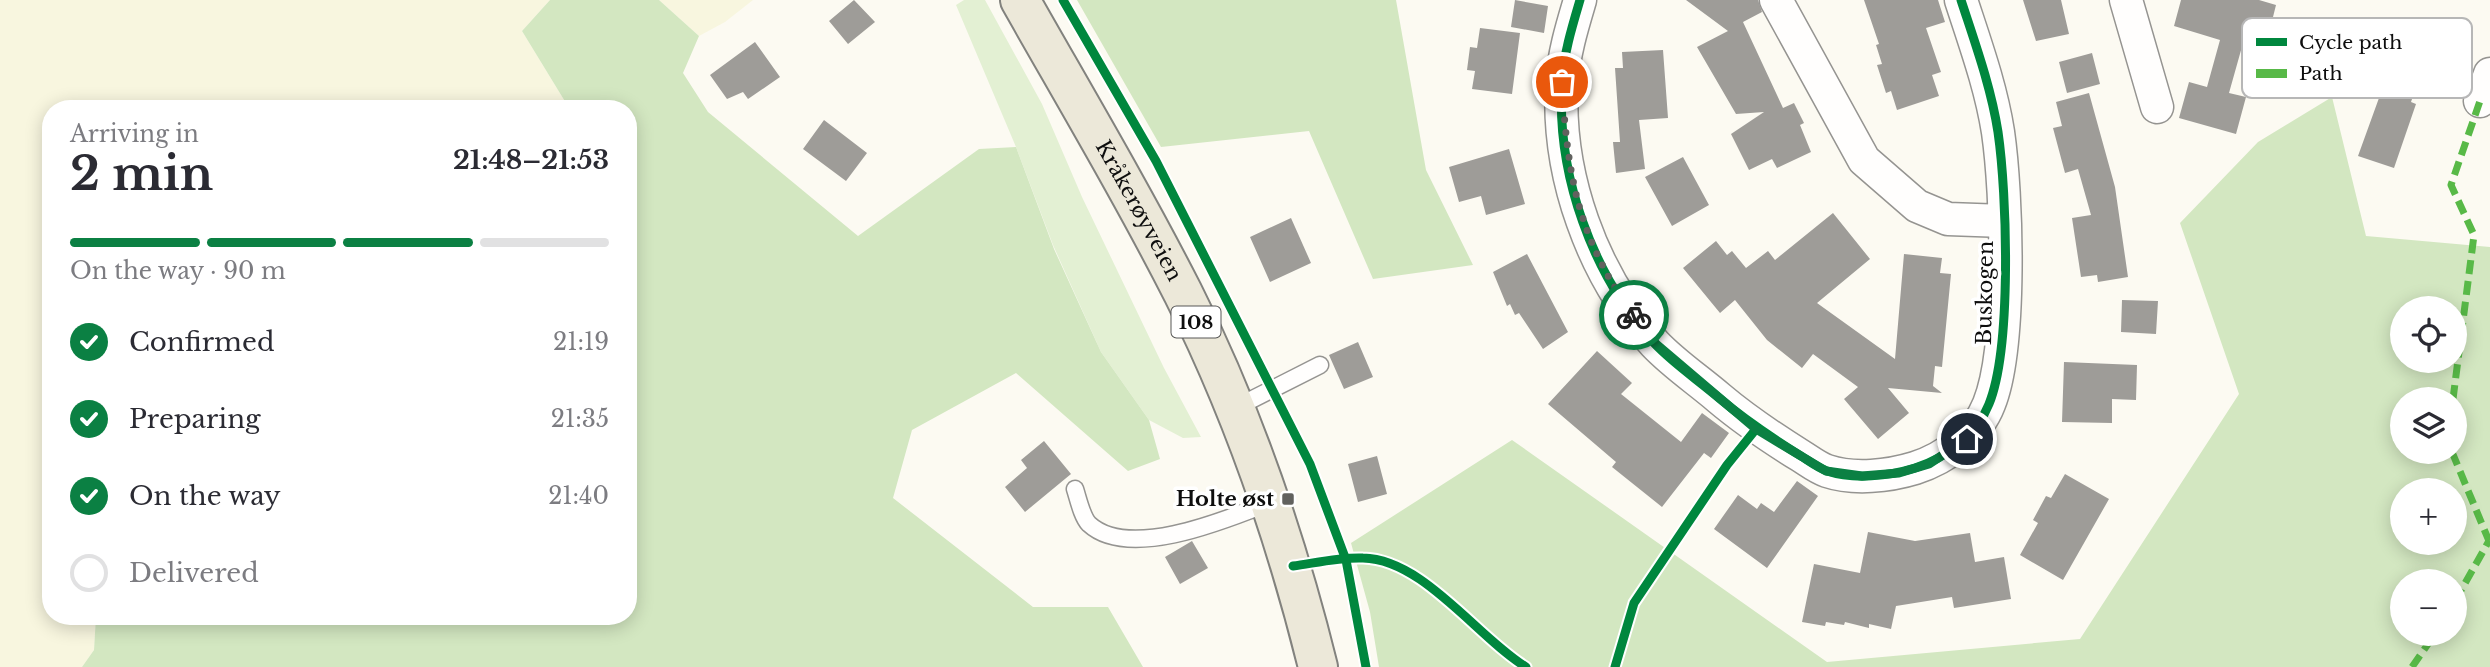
<!DOCTYPE html>
<meta charset="utf-8">
<style>
:root{--surface:#fff;--page:#f7f7f7;--text:#2b2b33;--muted:#7c7c81;--line:#e1e1e2;--accent:#0b8043}
body{margin:0;font-family:"Libre Baskerville",serif;background:var(--page);color:var(--text);height:100vh;display:flex;flex-direction:column;font-size:26px;white-space:nowrap}
*{box-sizing:border-box;margin:0}
p{font-size:23px;color:var(--muted)}
.icon{flex:none;width:38px;height:38px;fill:none;stroke:currentColor;stroke-width:2;stroke-linecap:round;stroke-linejoin:round}
.map{position:relative;flex:1;overflow:hidden}
.sheet{position:absolute;left:42px;top:100px;width:595px;height:525px;display:flex;flex-direction:column;background:var(--surface);border-radius:28px;box-shadow:0 4px 18px #0003}
.sheet>*{flex:none}
.buttons{position:absolute;left:2390px;top:296px;display:grid;gap:14px}
.buttons a{display:grid;place-items:center;width:77px;height:77px;border-radius:50%;background:var(--surface);box-shadow:0 4px 18px #0003;font-size:35px}
.pin{position:absolute;display:grid;place-items:center;width:60px;height:60px;color:#fff;margin:-30px;border:4px solid #fff;border-radius:50%;box-shadow:0 2px 7px #0007}
.courier{position:absolute;display:grid;place-items:center;width:70px;height:70px;margin:-35px;border:5px solid #0b8043;border-radius:50%;background:#fff;color:#222;box-shadow:0 2px 9px #0007}
.overview em{font-style:normal;font-weight:800}
.overview div{display:flex;flex-direction:column-reverse}
.overview{display:flex;align-items:center;justify-content:space-between;height:119px;padding:0 28px}
h1{font-size:46px;font-weight:800;line-height:52px}
.bar{display:grid;grid-template-columns:repeat(4,1fr);gap:10px 7px;align-content:center;height:84px;padding:0 28px}
.bar i{height:9px;border-radius:5px;background:var(--line)}
.bar .active{background:var(--accent)}
.bar p{grid-column:span 4}
ol{padding:0 28px;list-style:none}
li{display:flex;align-items:center;gap:21px;height:77px}
li p{margin-inline-start:auto}
li .icon{padding:7px;border-radius:50%;background:var(--accent);color:#fff;stroke-width:4}
li:last-child{color:var(--muted)}
li i{width:38px;height:38px;border:4px solid var(--line);border-radius:50%}
.map>svg:first-child{display:block}
.farmland{fill:#f8f6df}
.green{fill:#e3f0d3}
.forest{fill:#d3e7c1;fill-rule:evenodd}
.building{fill:#9e9c98}
.lines{fill:none;stroke-linecap:round;stroke-linejoin:round}
.service-casing{stroke:#959491;stroke-width:19}
.minor-casing{stroke:#959491;stroke-width:35}
.primary-casing{stroke:#82827e;stroke-width:42}
.service{stroke:#fffefd;stroke-width:16}
.minor{stroke:#fffefd;stroke-width:32}
.primary{stroke:#ece8d9;stroke-width:38}
.quiet{stroke:#58b947;stroke-width:7;stroke-dasharray:14 7;stroke-linecap:butt}
.cycleway-casing{stroke:#fff;stroke-width:13}
.cycleway{stroke:#00873e;stroke-width:9}
.done{stroke:#61615e;stroke-width:7;stroke-dasharray:0 12.6}
.route{stroke:#0b8043;stroke-width:9}
.poi-dot{fill:#61615e;stroke:#fff;stroke-width:2.5}
.labels{text-anchor:middle;dominant-baseline:central;stroke-width:7;stroke-linejoin:round;paint-order:stroke}
.shield{fill:#fff;stroke:#565656;stroke-width:2}
.shield-label{font-size:19px;font-weight:bold;fill:#0e0e0e}
.street-label{font-size:21px;fill:#0e0e0e;stroke:#fff}
.poi-label{font-size:21px;font-weight:bold;fill:#0e0e0e;stroke:#fff;text-anchor:end}
.key{fill:#fff;stroke:#b7b7b7;stroke-width:2}
.key-label{font-size:19px;fill:#0e0e0e}
</style>
<div class="map">
<svg width="2490" height="667" viewBox="0 0 2490 667">
<rect width="100%" height="100%" fill="#fcfaf2"/>
<path class="farmland" d="M0 0H550L522 31 569 108H51V616H96L94 650 82 667H0Z
M659 0H753L725 22 699 36Z"/>
<path class="green" d="M964 0H985L1042 104 1082 197 1164 368 1201 437 1183 438 1149 420 1101 352 1053 245 1016 147 956 5Z"/>
<path class="forest" d="M550 0H659L699 36 683 73 708 112 858 236 979 149 1016 147 1054 249 1101 352 1149 420 1160 459 1128 471 1016 373 912 430 893 498 1033 607H1108L1143 667H82L94 650 96 616H628V108H569L522 31Z
M1077 0H1396L1426 170 1473 265 1373 279 1309 131 1161 147Z
M2332 97 2366 236 2490 247V667H1379L1370 612 1351 543 1512 440 1827 662 2080 639 2239 394 2180 223 2258 142ZM2403 308H2455V360H2403ZM2455 399V452H2403V399ZM2403 490H2455V542H2403ZM2403 581H2455V634H2403Z"/>
<path class="building" d="M854 0 875 22 848 44 829 21Z
M1515 0 1548 6 1544 33 1511 27Z
M1686 0H1758L1762 12 1743 22 1783 108 1794 103 1804 123 1800 125 1811 152 1777 168 1772 159 1749 170 1731 134 1764 112 1736 114 1697 47 1728 31Z
M1864 0H1938L1945 22 1926 28 1941 72 1932 75 1939 96 1897 110 1891 91 1886 93 1877 65 1882 64 1876 45 1879 44Z
M2023 0H2061L2069 34 2036 41Z
M2181 0H2259L2276 5 2267 41 2245 36 2229 93 2246 97 2236 134 2179 118 2189 82 2207 87 2220 40 2174 26Z
M1480 28 1520 33 1512 94 1472 89 1475 71 1467 70 1470 47 1477 48Z
M755 42 780 77 748 99 743 92 727 99 710 75Z
M1663 50 1668 118 1639 120 1645 169 1616 173 1613 142H1620L1615 68H1623L1622 52Z
M2092 53 2100 84 2067 93 2059 62Z
M2392 62 2421 72 2411 102 2416 104 2394 168 2358 156Z
M2089 93 2115 187 2128 277 2098 282 2097 275 2081 277 2072 218 2091 215 2078 169 2065 173 2053 128 2062 126 2056 102Z
M824 120 867 153 846 181 803 149Z
M1509 149 1525 204 1486 215 1481 196 1459 202 1449 167Z
M1683 157 1709 205 1672 226 1645 177Z
M1833 213 1870 259 1817 303 1895 359 1904 254 1942 258 1940 273 1951 274 1942 367 1935 366 1933 386 1942 393 1888 388 1909 413 1878 439 1844 399 1858 387 1813 354 1802 368 1767 340 1735 300 1720 313 1683 268 1716 241 1727 255 1732 251 1746 268 1768 251 1775 260Z
M1291 218 1311 263 1270 282 1250 237Z
M1527 254 1568 332 1543 349 1519 313 1515 315 1510 304 1507 306 1493 272Z
M2122 300 2158 301 2156 334 2121 332Z
M1358 342 1373 377 1344 389 1329 355Z
M1597 351 1632 383 1621 394 1681 442 1702 413 1729 433 1711 458 1704 453 1662 507 1612 467 1616 462 1548 404Z
M2064 362 2137 365 2136 400 2112 399V423L2062 422Z
M1044 441 1071 474 1025 512 1005 487 1027 468 1021 460Z
M1377 456 1387 494 1358 502 1348 464Z
M2065 474 2109 499 2063 580 2020 555 2038 523 2033 520 2046 496 2051 498Z
M1797 481 1818 496 1767 568 1714 529 1738 495 1757 509 1761 503 1774 512Z
M1868 532 1915 541 1970 533 1975 562 2004 557 2011 599 1954 608 1952 597 1896 606 1891 629 1869 624V628L1845 622 1844 625 1826 622 1825 626 1802 622 1814 564 1860 573Z
M1192 541 1208 568 1180 584 1165 557Z"/>
<g class="lines">
<g class="service-casing">
<path id="service" d="M1235 408 1320 365
M1075 489C1078 498 1082 517 1089 524 1129 561 1228 519 1271 502"/>
</g>
<g class="minor-casing">
<path id="minor" d="M1580 0C1572 27 1564 53 1562 81 1556 174 1592 275 1655 344 1674 364 1698 380 1719 398 1745 420 1772 438 1801 456 1809 461 1818 468 1827 471 1854 480 1889 476 1915 468 1946 458 1977 435 1989 404 2012 347 2007 194 1998 132 1991 87 1975 43 1961 0
M1776 0 1864 160 1917 206 1948 219 2004 221
M2126 0 2157 107
M2480 101 2490 74"/>
</g>
<g class="primary-casing">
<g id="primary">
<path id="s1" d="M1020 0C1075 97 1132 193 1183 293 1243 412 1286 538 1318 667"/>
</g>
</g>
<use href="#service" class="service"/>
<use href="#minor" class="minor"/>
<use href="#primary" class="primary"/>
<path class="quiet" d="M2453 399 2474 235 2451 185 2480 101
M2452 452 2489 541
M2455 601 2490 539
M2412 667 2435 634"/>
<g class="cycleway-casing">
<path id="cycleway" d="M1063 0 1156 161 1310 464 1346 560 1366 667
M1580 0C1572 27 1564 53 1562 81 1556 174 1592 275 1655 344 1674 364 1698 380 1719 398 1745 420 1772 438 1801 456 1809 461 1818 468 1827 471 1854 480 1889 476 1915 468 1946 458 1977 435 1989 404 2012 347 2007 194 1998 132 1991 87 1975 43 1961 0
M1293 566C1315 563 1340 557 1363 558 1423 559 1477 637 1526 667
M1615 667 1634 603 1727 465 1756 429"/>
</g>
<use href="#cycleway" class="cycleway"/>
</g>
<g class="lines">
<path class="done" d="M1562 82C1567 173 1578 241 1634 315"/>
<path class="route" d="M1634 315 1656 344 1756 429 1826 471 1862 476 1899 473 1929 464 1967 439"/>
</g>
<rect class="poi-dot" x="1281" y="492" width="14" height="14" rx="3.5"/>
<g class="labels">
<rect class="shield" x="1171.5" y="306.5" width="49" height="31" rx="5"/>
<g class="shield-label">
<text x="1196" y="322">108</text>
</g>
<g class="street-label">
<text stroke="none"><textPath href="#s1" startOffset="242">Kråkerøyveien</textPath></text>
<text transform="translate(1985 293) rotate(-89)">Buskogen</text>
</g>
<g class="poi-label">
<text x="1274" y="499">Holte øst</text>
</g>
</g>
<rect x="2242" y="18" width="230" height="80" rx="10" class="key"/>
<rect x="2256" y="38" width="31" height="8" fill="#00873e"/>
<rect x="2256" y="69" width="31" height="9" fill="#58b947"/>
<g class="key-label">
<text x="2299" y="49">Cycle path</text>
<text x="2299" y="80">Path</text>
</g>
</svg>
<div class="buttons">
<a><svg class="icon" aria-label="locate" viewBox="0 0 24 24"><circle cx="12" cy="12" r="6"/><path d="M12 2v4M12 18v4M2 12h4M18 12h4"/></svg></a>
<a><svg class="icon" aria-label="layers" viewBox="0 0 24 24"><path d="M12 4l9 5-9 5-9-5zM3 14l9 5 9-5"/></svg></a>
<a>+</a>
<a>−</a>
</div>
<div class="pin" style="left:1562px;top:82px;background:#ea580c"><svg class="icon" aria-label="bag" viewBox="0 0 24 24"><path d="M5 8h14l-1 12H6zM9 8a3 3 0 0 1 6 0"/></svg></div>
<div class="pin" style="left:1967px;top:439px;background:#1f2937"><svg class="icon" aria-label="home" viewBox="0 0 24 24"><path d="M3 11l9-7 9 7M6 9v11h12V9"/></svg></div>
<div class="courier" style="left:1634px;top:315px"><svg class="icon" aria-label="bike" viewBox="0 0 24 24"><circle cx="6" cy="16" r="4"/><circle cx="18" cy="16" r="4"/><path d="M6 16l4-8h5l3 8M10 8l3 8H6M13 5h3"/></svg></div>
<section class="sheet">
<div class="overview"><div><h1>2 min</h1><p>Arriving in</p></div><em>21:48–21:53</em></div>
<div class="bar"><i class="active"></i><i class="active"></i><i class="active"></i><i></i><p>On the way · 90 m</p></div>
<ol>
<li><svg class="icon" aria-label="check" viewBox="0 0 24 24"><path d="M5 12l5 5 9-10"/></svg>Confirmed<p>21:19</p></li>
<li><svg class="icon" aria-label="check" viewBox="0 0 24 24"><path d="M5 12l5 5 9-10"/></svg>Preparing<p>21:35</p></li>
<li><svg class="icon" aria-label="check" viewBox="0 0 24 24"><path d="M5 12l5 5 9-10"/></svg>On the way<p>21:40</p></li>
<li><i></i>Delivered</li>
</ol>
</section>
</div>
